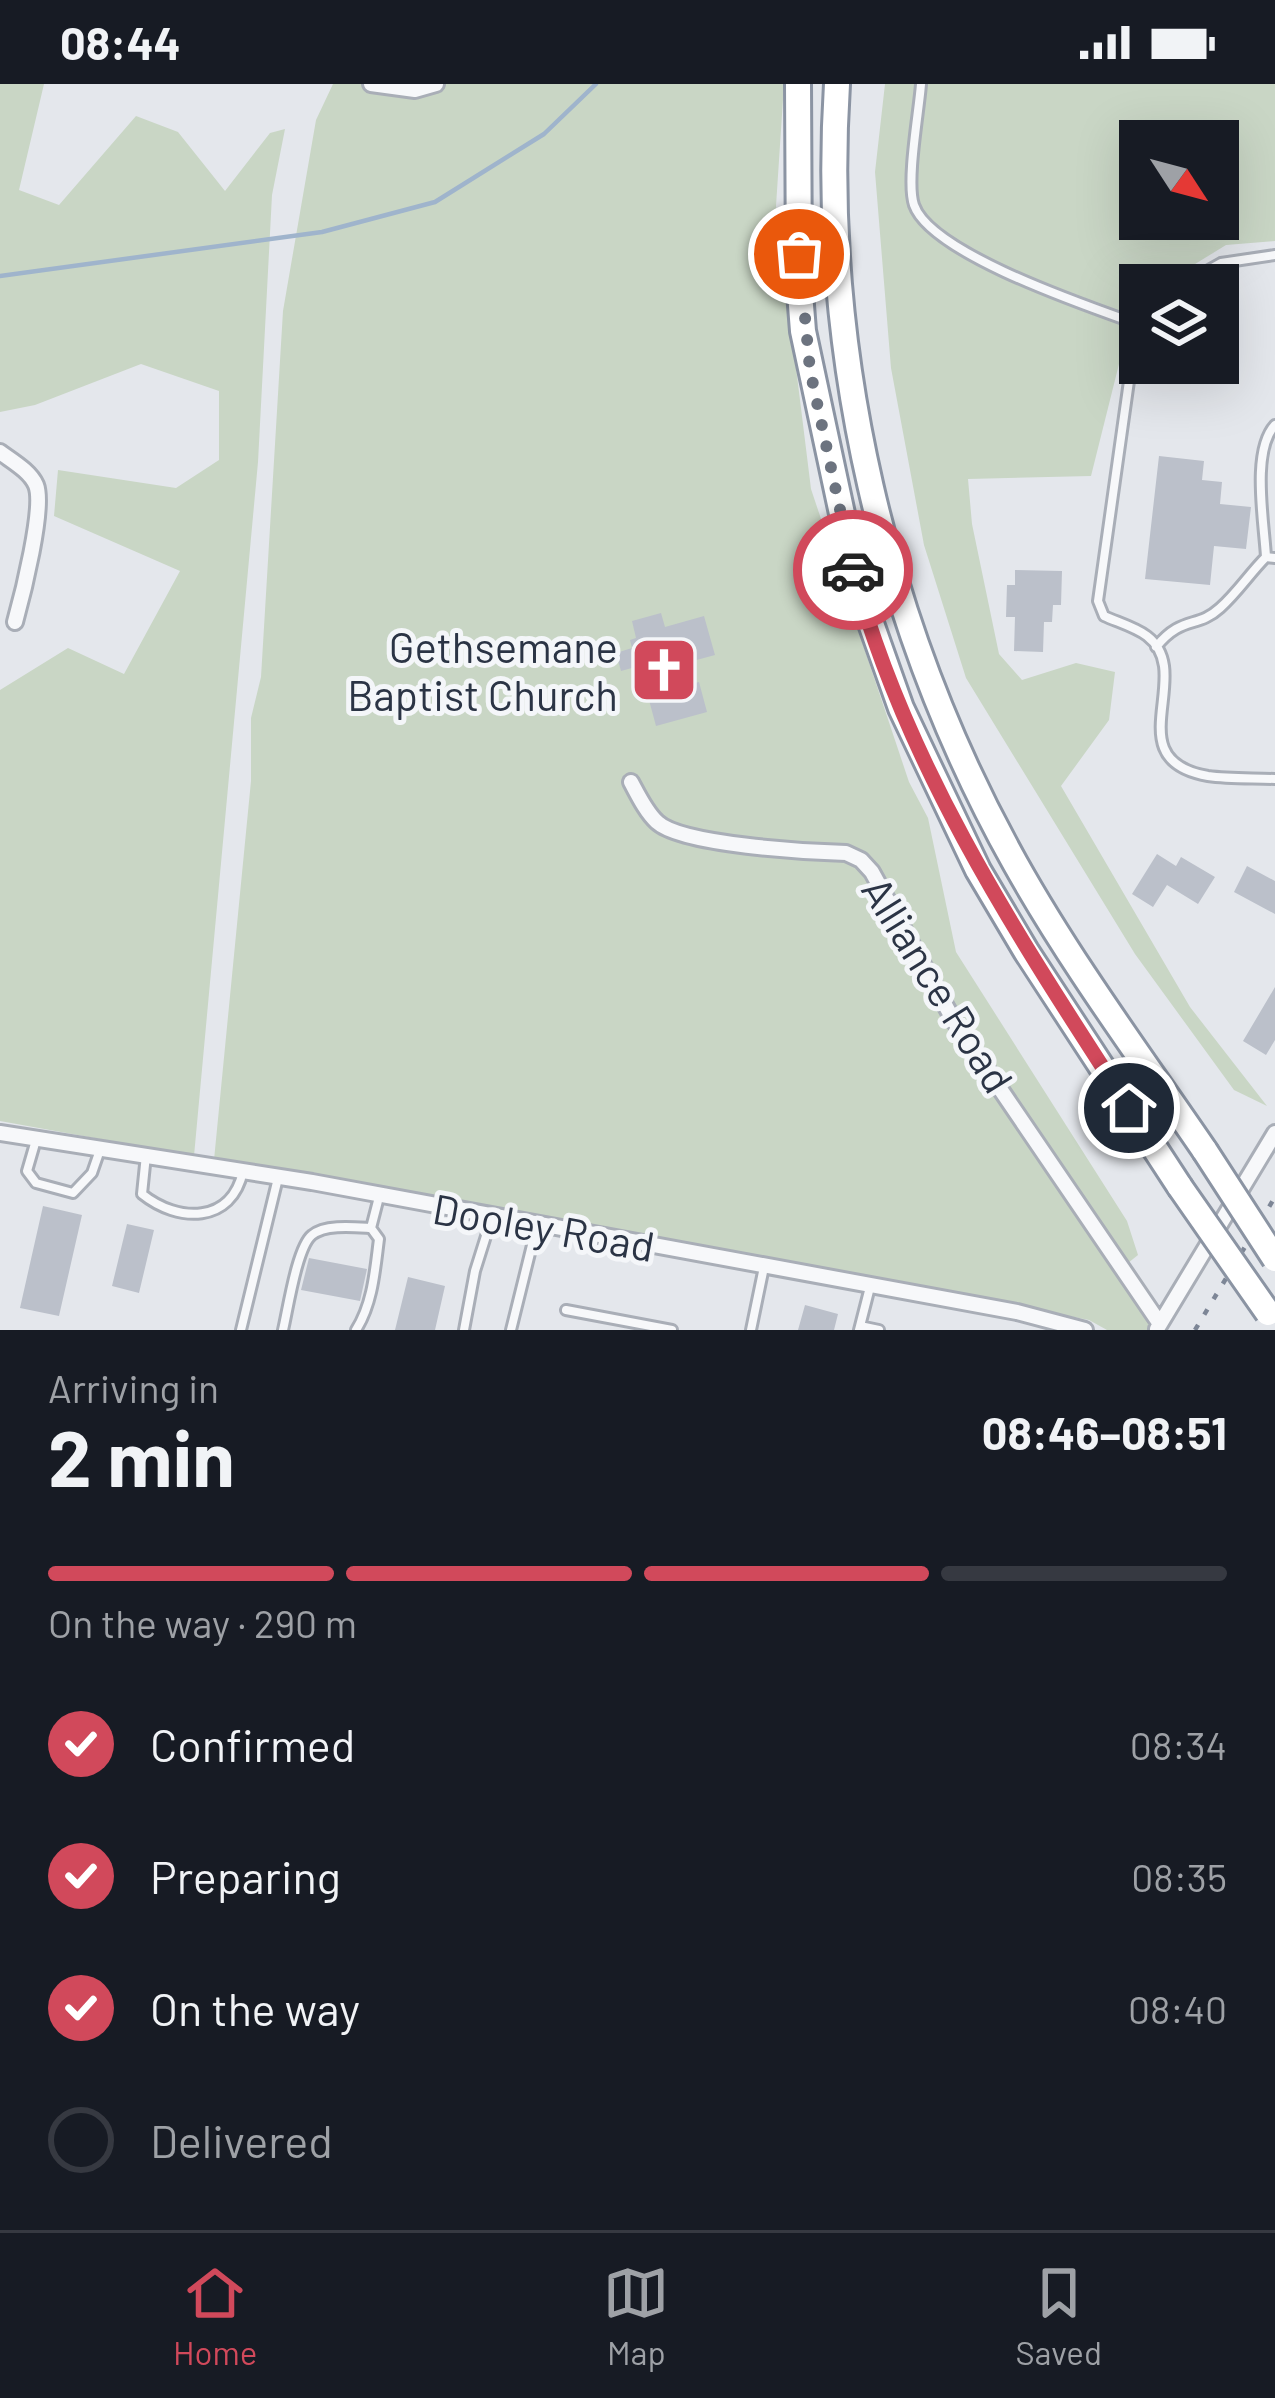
<!DOCTYPE html>
<meta charset="utf-8">
<style>
:root{--surface:#171b24;--page:#20242c;--text:#f1f3f6;--muted:#9ea1a6;--line:#363941;--accent:#d1495b}
body{margin:0;font-family:Barlow,sans-serif;background:var(--page);color:var(--text);height:100vh;display:flex;flex-direction:column;font-size:45px;white-space:nowrap}
*{box-sizing:border-box;margin:0}
p{font-size:39px;color:var(--muted)}
.icon{flex:none;width:66px;height:66px;fill:none;stroke:currentColor;stroke-width:2;stroke-linecap:round;stroke-linejoin:round}
.map{position:relative;height:1246px;overflow:hidden}
.sheet{display:flex;flex-direction:column;background:var(--surface);flex:1}
.sheet>*{flex:none}
.needle{width:78px;rotate:126deg}
.tools{position:absolute;left:1119px;top:36px;display:grid;gap:24px}
.tools a{display:grid;place-items:center;width:120px;height:120px;border-radius:0px;background:var(--surface);box-shadow:0 12px 48px #0002;font-size:60px}
.pin{position:absolute;display:grid;place-items:center;width:102px;height:102px;color:#fff;margin:-51px;border:6px solid #fff;border-radius:50%;box-shadow:0 3px 12px #0007}
.courier{position:absolute;display:grid;place-items:center;width:120px;height:120px;margin:-60px;border:9px solid #d1495b;border-radius:50%;background:#fff;color:#222;box-shadow:0 3px 15px #0007}
.head em{font-style:normal;font-weight:700}
.head div{display:flex;flex-direction:column-reverse}
.head{display:flex;align-items:center;justify-content:space-between;height:204px;padding:0 48px}
h1{font-size:78px;font-weight:700;line-height:90px}
.bar{display:grid;grid-template-columns:repeat(4,1fr);gap:18px 12px;align-content:center;height:144px;padding:0 48px}
.bar i{height:15px;border-radius:9px;background:var(--line)}
.bar .current{background:var(--accent)}
.bar p{grid-column:span 4}
ol{padding:0 48px;list-style:none}
li{display:flex;align-items:center;gap:36px;height:132px}
li p{margin-inline-start:auto}
li .icon{padding:12px;border-radius:50%;background:var(--accent);color:#fff;stroke-width:4}
li:last-child{color:var(--muted)}
li i{width:66px;height:66px;border:6px solid var(--line);border-radius:50%}
.status{display:flex;justify-content:space-between;align-items:center;height:84px;padding:0 60px;background:var(--surface);direction:ltr}
.status svg{height:33px;fill:currentColor}
.menu{display:flex;justify-content:space-around;align-items:center;height:168px;border-top:3px solid var(--line);background:var(--surface);font-size:33px;color:var(--muted)}
.menu a{display:grid;justify-items:center;gap:6px}
.menu .current{color:var(--accent)}
.map>svg:first-child{display:block}
.green{fill:#c9d6c5;fill-rule:evenodd}
.lines{fill:none;stroke-linecap:round;stroke-linejoin:round}
.stream{stroke:#9fb4cc;stroke-width:4.5}
.building{fill:#bbc0ca}
.lane-casing{stroke:#a9aeb7;stroke-width:14}
.street-casing{stroke:#a9aeb7;stroke-width:20}
.highway-casing{stroke:#8b94a3;stroke-width:30}
.lane{stroke:#f7f8fa;stroke-width:8}
.street{stroke:#f7f8fa;stroke-width:14}
.highway{stroke:#fff;stroke-width:24}
.rail{stroke:#7d8696;stroke-width:4.5;stroke-dasharray:6 12;stroke-linecap:butt}
.highway-bridge-casing{stroke:#8b94a3;stroke-width:30;stroke-linecap:butt}
.highway-bridge{stroke:#fff;stroke-width:24}
.done{stroke:#6c737f;stroke-width:12;stroke-dasharray:0 21.6}
.route{stroke:#d1495b;stroke-width:15}
.labels{text-anchor:middle;dominant-baseline:central;stroke-width:10;stroke-linejoin:round;paint-order:stroke}
.poi-label{font-size:42px;fill:#2b3445;stroke:#f4f6f9;text-anchor:end}
.street-label{font-size:42px;fill:#2b3445;stroke:#f4f6f9}
</style>
<div class="status"><b>08:44</b><svg viewBox="0 0 49 12"><path d="M0 12V9h3v3zM5 12V6h3v6zM10 12V3h3v9zM15 12V0h3v12zM26 1h20v11H26zM47 4h2v5h-2z"/></svg></div>
<div class="map">
<svg width="1275" height="1246" viewBox="0 0 1275 1246">
<rect width="100%" height="100%" fill="#e4e7ec"/>
<path class="green" d="M0 0H44L19 106 59 121 136 32 178 48 225 107 270 49 285 45 272 111 258 378 194 1072 0 1037V606L68 564 124 590 180 487 54 432 58 386 176 404 219 376V307L141 280 35 321 0 328Z
M333 0H784L776 122 811 405 909 698 928 734 956 868 1127 1137 1138 1171 1118 1187 1152 1240 1149 1246H1107L1089 1236 981 1215 214 1076 251 697V634L261 593 283 227 316 36Z
M885 0H1275V157L1226 161 1161 201H1140V238L1121 272 1091 392 968 395 972 440 999 570 1022 596 1076 579 1115 588 1109 636 1061 702 1190 923 1267 1022 1234 1006 1135 870 966 594 924 461 891 284 875 88ZM1140 57H1218V135H1140Z"/>
<g class="lines">
<path class="stream" d="M0 192 322 148 435 118 544 50 596 0"/>
</g>
<path class="building" d="M1159 372 1204 377 1202 396 1222 398 1220 420 1251 423 1246 465 1214 462 1210 501 1145 495Z
M1015 486 1062 487 1061 521H1053L1052 538H1044L1043 568 1014 567 1015 533H1006L1007 501H1015Z
M661 529 665 543 704 532 715 571 678 581 684 602 699 598 707 628 656 642 649 616 657 614 649 585 641 587 639 582 621 587 616 569 632 564 630 556 636 554 632 537Z
M1157 770 1176 782 1181 773 1215 793 1198 820 1167 801 1153 823 1132 810Z
M1247 782 1275 797V830L1234 808Z
M1275 903V956L1266 971 1243 957Z
M43 1122 82 1131 59 1232 20 1224Z
M127 1140 154 1146 139 1209 112 1202Z
M309 1174 367 1185 360 1217 301 1206Z
M408 1193 445 1202 435 1246H395Z
M805 1221 838 1230 834 1246H798Z"/>
<g class="lines">
<g class="lane-casing">
<path id="lane" d="M921 0C919 28 906 97 914 121 931 170 1090 223 1140 241
M1182 201 1221 179 1275 171
M1140 267 1130 290 1098 517 1104 532C1117 538 1135 543 1147 552 1197 590 1115 676 1208 692 1229 695 1253 694 1275 695
M1266 473C1264 437 1251 367 1275 341
M1156 563C1182 531 1197 545 1220 524 1237 509 1250 489 1266 473L1275 474
M36 1056 27 1087 36 1099 73 1109 92 1089 101 1063
M146 1071 142 1110C178 1139 232 1140 243 1087
M566 1226 672 1246
M860 1242 879 1246
M241 1246 278 1094
M283 1246C288 1225 297 1163 312 1151 325 1140 354 1143 371 1144
M356 1246C373 1219 375 1186 379 1155L371 1144 379 1113
M464 1246 475 1187 492 1133
M511 1246 537 1141
M751 1246 764 1183
M859 1246 870 1203"/>
</g>
<g class="street-casing">
<path id="street" d="M371 0 415 6 436 0
M0 368C12 377 30 387 36 401 45 423 22 513 15 538
M631 698C638 711 646 728 657 738 681 761 810 768 846 769L861 776 872 788 954 937 1160 1240
M0 1049 312 1098 1017 1228 1085 1246
M1157 1245 1275 1049"/>
</g>
<g class="highway-casing">
<path id="highway" d="M798 0 799 196 803 247 857 500 901 624 978 786 1026 867 1180 1103
M837 0C820 267 884 545 1015 779 1071 879 1140 972 1205 1067"/>
</g>
<use href="#lane" class="lane"/>
<use href="#street" class="street"/>
<use href="#highway" class="highway"/>
<path class="rail" d="M1195 1246 1275 1113"/>
<g class="highway-bridge-casing">
<path id="highway-bridge" d="M1205 1067 1275 1175
M1180 1103 1268 1229"/>
</g>
<use href="#highway-bridge" class="highway-bridge"/>
</g>
<g class="lines">
<path class="done" d="M799 170 810 286 853 486"/>
<path class="route" d="M853 486C906 684 1019 854 1129 1024"/>
</g>
<defs>
<g id="church-square" transform="scale(3.45)"><rect x="-9" y="-9" width="18" height="18" rx="4" fill="#d1495b" stroke="#f4f6f9"/><path d="M-1.2-6h2.4v3.5h3.3v2.4h-3.3V6h-2.4V-.1h-3.3v-2.4h3.3Z" fill="#fff"/></g>
</defs>
<g fill-rule="evenodd">
<use href="#church-square" x="664" y="586"/>
</g>
<g class="labels">
<g class="poi-label">
<text x="618" y="562">Gethsemane<tspan x="618" dy="48">Baptist Church</tspan></text>
</g>
<g class="street-label">
<text transform="translate(939 900) rotate(58)">Alliance Road</text>
<text transform="translate(544 1142) rotate(10)">Dooley Road</text>
</g>
</g>
</svg>
<div class="tools">
<a><svg class="needle" viewBox="-14 -14 28 28"><path d="M0-13l5 13h-10z" fill="#e53935"/><path d="M0 13l5-13h-10z" fill="#9ea1a6"/></svg></a>
<a><svg class="icon" aria-label="layers" viewBox="0 0 24 24"><path d="M12 4l9 5-9 5-9-5zM3 14l9 5 9-5"/></svg></a>
</div>
<div class="pin" style="left:799px;top:170px;background:#ea580c"><svg class="icon" aria-label="bag" viewBox="0 0 24 24"><path d="M5 8h14l-1 12H6zM9 8a3 3 0 0 1 6 0"/></svg></div>
<div class="pin" style="left:1129px;top:1024px;background:#1f2937"><svg class="icon" aria-label="home" viewBox="0 0 24 24"><path d="M3 11l9-7 9 7M6 9v11h12V9"/></svg></div>
<div class="courier" style="left:853px;top:486px"><svg class="icon" aria-label="car" viewBox="0 0 24 24"><path d="M5 17H2v-5l4-1 3-4h7l3 4 3 1v5h-3M9 17h6M6 11h13"/><circle cx="7" cy="17" r="2"/><circle cx="17" cy="17" r="2"/></svg></div>
</div>
<section class="sheet">
<div class="head"><div><h1>2 min</h1><p>Arriving in</p></div><em>08:46–08:51</em></div>
<div class="bar"><i class="current"></i><i class="current"></i><i class="current"></i><i></i><p>On the way · 290 m</p></div>
<ol>
<li><svg class="icon" aria-label="check" viewBox="0 0 24 24"><path d="M5 12l5 5 9-10"/></svg>Confirmed<p>08:34</p></li>
<li><svg class="icon" aria-label="check" viewBox="0 0 24 24"><path d="M5 12l5 5 9-10"/></svg>Preparing<p>08:35</p></li>
<li><svg class="icon" aria-label="check" viewBox="0 0 24 24"><path d="M5 12l5 5 9-10"/></svg>On the way<p>08:40</p></li>
<li><i></i>Delivered</li>
</ol>
</section>
<nav class="menu">
<a class="current"><svg class="icon" aria-label="home" viewBox="0 0 24 24"><path d="M3 11l9-7 9 7M6 9v11h12V9"/></svg>Home</a>
<a><svg class="icon" aria-label="map" viewBox="0 0 24 24"><path d="M3 6l6-2 6 2 6-2v14l-6 2-6-2-6 2zM9 4v14M15 6v14"/></svg>Map</a>
<a><svg class="icon" aria-label="saved" viewBox="0 0 24 24"><path d="M7 4h10v16l-5-4-5 4z"/></svg>Saved</a>
</nav>
